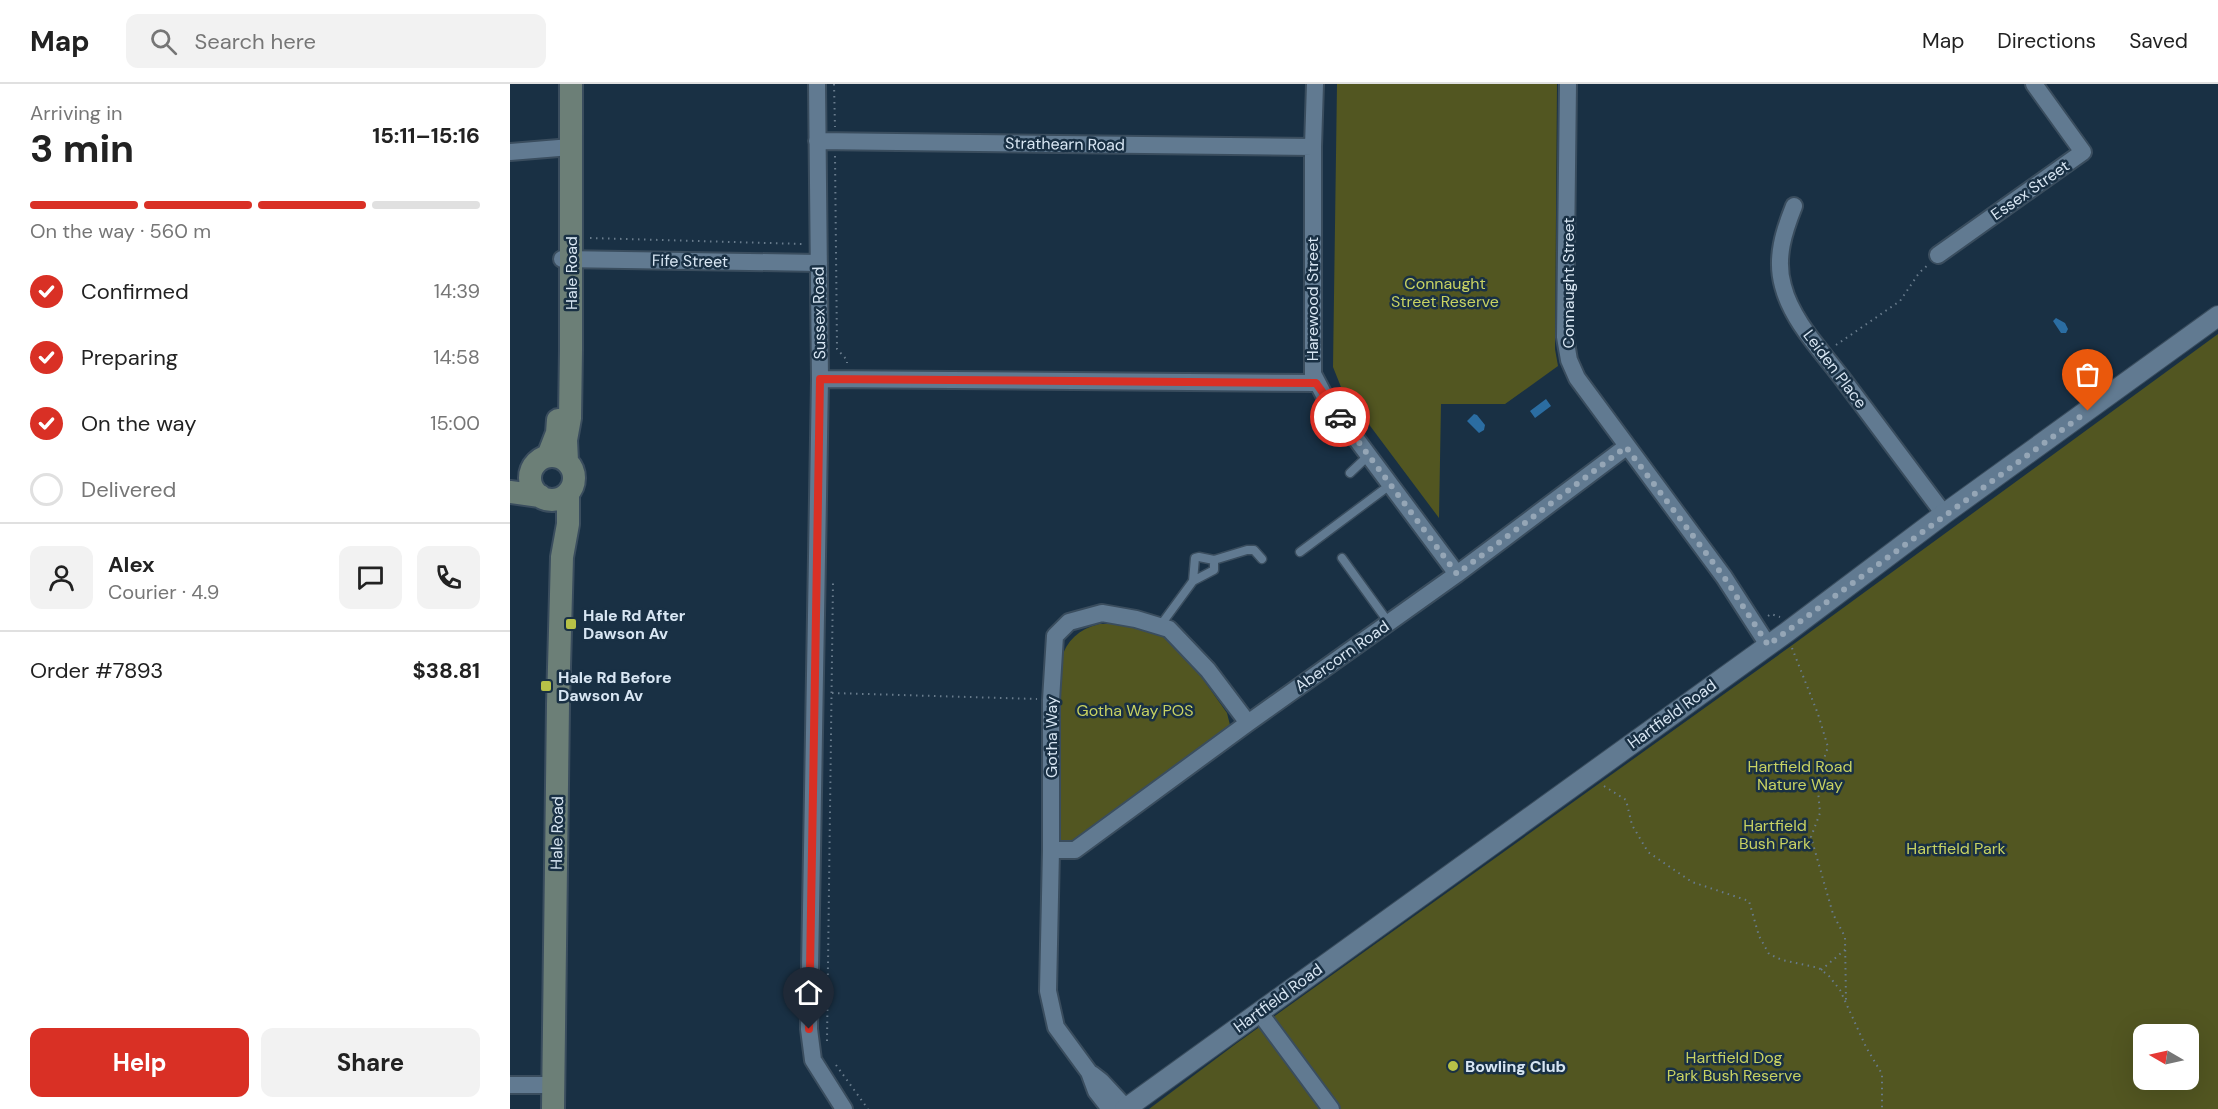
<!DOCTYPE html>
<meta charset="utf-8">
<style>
:root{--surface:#fff;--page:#f2f2f2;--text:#222;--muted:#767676;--line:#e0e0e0;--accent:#d93025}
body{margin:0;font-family:"DM Sans",sans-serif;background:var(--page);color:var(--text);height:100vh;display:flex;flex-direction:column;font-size:22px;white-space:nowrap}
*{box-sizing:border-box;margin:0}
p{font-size:20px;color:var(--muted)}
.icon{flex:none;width:33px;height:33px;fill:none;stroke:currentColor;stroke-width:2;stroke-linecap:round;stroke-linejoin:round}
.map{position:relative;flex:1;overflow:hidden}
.details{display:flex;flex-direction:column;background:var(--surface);width:510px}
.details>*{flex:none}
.needle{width:39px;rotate:279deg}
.tools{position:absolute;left:1623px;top:940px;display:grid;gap:12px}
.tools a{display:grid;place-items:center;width:66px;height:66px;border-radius:12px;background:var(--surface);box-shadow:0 6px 24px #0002;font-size:30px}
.pin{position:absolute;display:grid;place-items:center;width:51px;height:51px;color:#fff;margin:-62px -26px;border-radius:50% 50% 50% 0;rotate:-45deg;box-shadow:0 0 6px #0007}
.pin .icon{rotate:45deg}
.courier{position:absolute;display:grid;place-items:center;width:60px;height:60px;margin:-30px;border:4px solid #d93025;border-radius:50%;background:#fff;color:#222;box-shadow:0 2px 8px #0007}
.head em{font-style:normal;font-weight:700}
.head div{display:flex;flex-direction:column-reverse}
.head{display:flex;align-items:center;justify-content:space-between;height:102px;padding:0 30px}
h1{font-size:39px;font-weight:700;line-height:45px}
.bar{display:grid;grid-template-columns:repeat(4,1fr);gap:9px 6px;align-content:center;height:72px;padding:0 30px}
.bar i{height:8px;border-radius:4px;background:var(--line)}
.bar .active{background:var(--accent)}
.bar p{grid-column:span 4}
.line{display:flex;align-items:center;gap:15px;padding:0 30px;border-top:2px solid var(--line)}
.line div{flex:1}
.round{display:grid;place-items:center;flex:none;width:63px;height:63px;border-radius:12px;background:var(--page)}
ol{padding:0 30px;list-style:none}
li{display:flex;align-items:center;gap:18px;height:66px}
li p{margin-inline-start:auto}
li .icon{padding:6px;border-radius:50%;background:var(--accent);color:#fff;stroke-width:4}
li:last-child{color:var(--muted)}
li i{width:33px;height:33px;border:3px solid var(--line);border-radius:50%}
.button{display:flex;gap:12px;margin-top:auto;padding:12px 30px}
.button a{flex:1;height:69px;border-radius:12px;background:var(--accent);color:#fff;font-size:24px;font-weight:700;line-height:69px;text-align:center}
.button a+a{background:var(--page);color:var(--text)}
header{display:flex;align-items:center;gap:36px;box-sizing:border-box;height:84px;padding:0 30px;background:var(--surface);border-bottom:2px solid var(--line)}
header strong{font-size:28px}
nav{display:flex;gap:33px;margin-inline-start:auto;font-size:21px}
.search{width:420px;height:54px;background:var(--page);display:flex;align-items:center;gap:15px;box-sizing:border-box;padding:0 21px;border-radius:12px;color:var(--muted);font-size:22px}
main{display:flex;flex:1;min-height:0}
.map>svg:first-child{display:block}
.green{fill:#525621;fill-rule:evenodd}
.water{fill:#2b6da2}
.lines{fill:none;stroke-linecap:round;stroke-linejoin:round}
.service-casing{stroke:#3a4d5e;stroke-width:11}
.minor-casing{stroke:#3a4d5e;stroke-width:20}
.tertiary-casing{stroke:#3a4d5e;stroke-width:22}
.secondary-casing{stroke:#3a4d5e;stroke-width:26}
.path{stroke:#687b8c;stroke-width:2;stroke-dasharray:1.5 4.5;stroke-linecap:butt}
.service{stroke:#617a91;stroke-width:8}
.minor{stroke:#617a91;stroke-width:16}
.tertiary{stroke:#617a91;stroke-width:20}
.secondary{stroke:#6c7f77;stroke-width:22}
.done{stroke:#95a6b6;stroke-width:6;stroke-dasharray:0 10.8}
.route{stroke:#d93025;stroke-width:8}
.poi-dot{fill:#b7c147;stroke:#193044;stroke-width:2}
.labels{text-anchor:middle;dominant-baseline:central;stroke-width:5;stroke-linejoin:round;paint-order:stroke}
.street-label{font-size:16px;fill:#d8e6f3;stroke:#193044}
.park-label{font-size:16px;fill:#c8d262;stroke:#193044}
.poi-label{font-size:16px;font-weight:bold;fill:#d8e6f3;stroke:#193044;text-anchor:start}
</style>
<header>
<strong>Map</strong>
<div class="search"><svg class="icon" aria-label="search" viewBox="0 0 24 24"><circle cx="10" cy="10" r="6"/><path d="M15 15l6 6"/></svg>Search here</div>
<nav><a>Map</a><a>Directions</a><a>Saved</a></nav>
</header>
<main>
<section class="details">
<div class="head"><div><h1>3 min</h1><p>Arriving in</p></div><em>15:11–15:16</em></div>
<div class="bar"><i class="active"></i><i class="active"></i><i class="active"></i><i></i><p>On the way · 560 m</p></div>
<ol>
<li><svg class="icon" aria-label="check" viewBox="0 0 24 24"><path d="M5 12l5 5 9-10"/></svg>Confirmed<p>14:39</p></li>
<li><svg class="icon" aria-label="check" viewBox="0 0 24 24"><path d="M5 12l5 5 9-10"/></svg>Preparing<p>14:58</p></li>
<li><svg class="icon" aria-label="check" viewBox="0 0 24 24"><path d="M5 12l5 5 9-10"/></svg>On the way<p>15:00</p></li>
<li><i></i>Delivered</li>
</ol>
<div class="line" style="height:108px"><a class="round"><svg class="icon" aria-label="person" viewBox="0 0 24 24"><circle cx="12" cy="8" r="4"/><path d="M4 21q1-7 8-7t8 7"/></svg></a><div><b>Alex</b><p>Courier · 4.9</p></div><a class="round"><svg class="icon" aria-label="chat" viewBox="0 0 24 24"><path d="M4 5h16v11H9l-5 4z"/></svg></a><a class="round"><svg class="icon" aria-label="phone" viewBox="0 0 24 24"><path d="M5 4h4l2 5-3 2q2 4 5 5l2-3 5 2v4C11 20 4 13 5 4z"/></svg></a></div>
<div class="line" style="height:78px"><div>Order #7893</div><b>$38.81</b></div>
<div class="button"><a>Help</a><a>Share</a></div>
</section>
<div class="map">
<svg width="1708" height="1025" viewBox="0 0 1708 1025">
<rect width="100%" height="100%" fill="#193044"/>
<path class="green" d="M827 0H1047L1045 265 1048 282 995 320H931L929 434 831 303 823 283Z
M1708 250V1025H639L727 959 1281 562ZM1634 951H1678V996H1634Z
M589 540H609L640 546 657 555 676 571 717 629 720 641 718 648 564 762 552 760 549 749 551 576C556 557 569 545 589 540Z"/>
<path class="water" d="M1546 234 1555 239 1558 245 1556 249H1551L1543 237Z
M1036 315 1041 322 1025 334 1020 327Z
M964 330 967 331 975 341 974 346 969 349 957 337Z"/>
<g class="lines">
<g class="service-casing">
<path id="service" d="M840 389 858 372
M790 468 880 401
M832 474 879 539
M704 476 737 466H744L752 475
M650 542 683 497 685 474 689 473 704 476V486L683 497"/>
</g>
<g class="minor-casing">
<path id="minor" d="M307 0 310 295 299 945 303 976 334 1025
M805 0 803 63V290L815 313 947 490
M1058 0 1055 253 1059 276 1067 294 1214 493 1258 561
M307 57 803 63
M0 68 61 63
M1284 122C1274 147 1265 174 1273 202 1282 237 1311 266 1332 294 1366 339 1400 385 1434 430
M1428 171 1573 68 1524 0
M52 175 309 179
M310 295 806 299
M541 766H565L738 639 947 490 1116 363
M749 928 821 1025
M582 990 591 997 616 1024
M0 1001H43
M600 1025 586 1007 579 988 546 943 538 907 541 766V616L545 552 559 538 592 529 626 535 659 545 698 586 738 639"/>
</g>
<g class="tertiary-casing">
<path id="tertiary" d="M615 1025 1277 548 1434 430 1708 232"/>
</g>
<g class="secondary-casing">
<path id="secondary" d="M38 372 47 349 48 336
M20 394a22 22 0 1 1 44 0a22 22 0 1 1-44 0Z
M57 377 56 356 60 334 61 266V0
M0 408 30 412
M43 1025 48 620 52 473 58 440V409"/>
</g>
<path class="path" d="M324 0 325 43
M325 72 327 265 337 276V279
M80 154 293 160
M1326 261 1390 217 1409 189 1418 181
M1258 532 1261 530 1270 533
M1282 564 1308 630 1318 663 1307 695 1310 729 1301 753 1323 830 1335 853 1336 917
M322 609 527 615
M1094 702 1116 716 1122 741 1138 768 1182 798 1239 817 1249 852 1259 870 1272 876 1309 884 1319 892 1330 906 1356 963 1372 990V1025
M1311 886 1336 865
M317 957 323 498
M326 981 358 1025"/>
<use href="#service" class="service"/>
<use href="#minor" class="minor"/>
<use href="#tertiary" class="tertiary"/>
<use href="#secondary" class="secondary"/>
</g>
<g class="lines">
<path class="done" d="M830 333 947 490 1116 363 1214 493 1258 561 1578 327"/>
<path class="route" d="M299 945 310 295 806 299 830 333"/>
</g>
<g class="poi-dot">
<rect x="55" y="534" width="12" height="12" rx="3"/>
<rect x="30" y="596" width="12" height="12" rx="3"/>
<circle cx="943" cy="982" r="6"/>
</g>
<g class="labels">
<g class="street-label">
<text transform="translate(555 60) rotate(1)">Strathearn Road</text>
<text transform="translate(1520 106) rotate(-35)">Essex Street</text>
<text transform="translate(180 177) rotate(1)">Fife Street</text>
<text transform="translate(61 189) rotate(-90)">Hale Road</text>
<text transform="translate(1058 199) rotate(-90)">Connaught Street</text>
<text transform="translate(802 215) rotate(-90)">Harewood Street</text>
<text transform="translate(309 229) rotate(-91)">Sussex Road</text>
<text transform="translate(1325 285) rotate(53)">Leiden Place</text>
<text transform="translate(832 572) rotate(-35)">Abercorn Road</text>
<text transform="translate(1162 630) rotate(-36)">Hartfield Road</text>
<text transform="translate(541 653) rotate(-90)">Gotha Way</text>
<text transform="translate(47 749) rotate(-89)">Hale Road</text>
<text transform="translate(768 914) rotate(-36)">Hartfield Road</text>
</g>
<g class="park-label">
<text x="935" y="199">Connaught<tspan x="935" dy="18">Street Reserve</tspan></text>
<text x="625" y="626">Gotha Way POS</text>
<text x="1290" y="682">Hartfield Road<tspan x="1290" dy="18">Nature Way</tspan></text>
<text x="1265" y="741">Hartfield<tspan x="1265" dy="18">Bush Park</tspan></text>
<text x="1446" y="764">Hartfield Park</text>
<text x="1224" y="973">Hartfield Dog<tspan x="1224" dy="18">Park Bush Reserve</tspan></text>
</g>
<g class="poi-label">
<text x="73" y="531">Hale Rd After<tspan x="73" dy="18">Dawson Av</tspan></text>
<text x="48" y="593">Hale Rd Before<tspan x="48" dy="18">Dawson Av</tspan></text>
<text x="955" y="982">Bowling Club</text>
</g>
</g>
</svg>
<div class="tools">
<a><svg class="needle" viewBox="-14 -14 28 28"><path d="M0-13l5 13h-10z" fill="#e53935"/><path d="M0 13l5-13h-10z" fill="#767676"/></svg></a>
</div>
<div class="pin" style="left:1578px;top:327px;background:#ea580c"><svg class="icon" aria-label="bag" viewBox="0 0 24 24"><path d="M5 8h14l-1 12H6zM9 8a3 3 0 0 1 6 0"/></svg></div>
<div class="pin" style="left:299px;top:945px;background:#1f2937"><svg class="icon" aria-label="home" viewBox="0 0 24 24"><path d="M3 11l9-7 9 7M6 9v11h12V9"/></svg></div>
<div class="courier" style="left:830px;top:333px"><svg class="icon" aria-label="car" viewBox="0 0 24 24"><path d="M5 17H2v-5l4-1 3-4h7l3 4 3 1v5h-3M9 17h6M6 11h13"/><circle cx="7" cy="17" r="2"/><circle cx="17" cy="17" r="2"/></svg></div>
</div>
</main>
